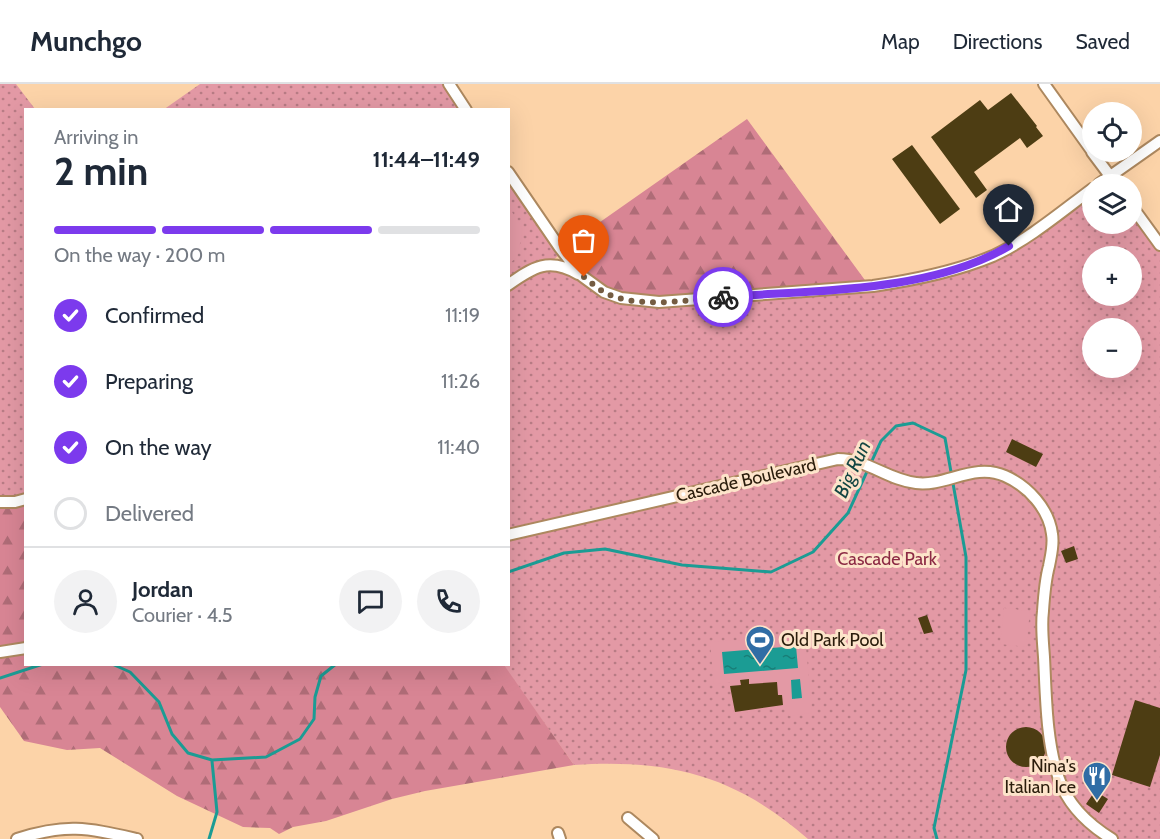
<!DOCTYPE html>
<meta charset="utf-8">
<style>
:root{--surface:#fff;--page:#f2f2f3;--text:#1f2937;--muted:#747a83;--line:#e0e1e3;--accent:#7c3aed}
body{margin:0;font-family:Cabin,sans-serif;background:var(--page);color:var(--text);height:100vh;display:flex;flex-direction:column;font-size:22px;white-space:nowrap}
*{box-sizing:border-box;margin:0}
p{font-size:20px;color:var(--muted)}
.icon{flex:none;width:33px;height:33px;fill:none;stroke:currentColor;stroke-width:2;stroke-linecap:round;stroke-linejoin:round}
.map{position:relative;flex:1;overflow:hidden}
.drawer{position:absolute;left:24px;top:24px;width:486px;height:558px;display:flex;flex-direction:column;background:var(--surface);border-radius:0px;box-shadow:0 6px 24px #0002}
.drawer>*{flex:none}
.tools{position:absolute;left:1082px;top:18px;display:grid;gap:12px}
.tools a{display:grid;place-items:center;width:60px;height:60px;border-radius:50%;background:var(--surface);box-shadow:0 6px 24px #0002;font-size:30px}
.pin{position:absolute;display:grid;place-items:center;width:51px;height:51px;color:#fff;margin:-62px -26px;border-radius:50% 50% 50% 0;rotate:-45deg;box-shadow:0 0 6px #0007}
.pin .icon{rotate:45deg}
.courier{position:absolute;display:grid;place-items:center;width:60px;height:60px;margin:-30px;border:4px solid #7c3aed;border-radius:50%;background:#fff;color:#222;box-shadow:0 2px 8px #0007}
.overview em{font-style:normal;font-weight:700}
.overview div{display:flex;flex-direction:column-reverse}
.overview{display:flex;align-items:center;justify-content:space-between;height:102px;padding:0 30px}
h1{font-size:39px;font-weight:700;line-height:45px}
.bar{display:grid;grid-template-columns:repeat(4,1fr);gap:9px 6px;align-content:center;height:72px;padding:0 30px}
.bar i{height:8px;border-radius:4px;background:var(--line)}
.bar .selected{background:var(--accent)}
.bar p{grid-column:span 4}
.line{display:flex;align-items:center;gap:15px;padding:0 30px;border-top:2px solid var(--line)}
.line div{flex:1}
.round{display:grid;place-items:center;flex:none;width:63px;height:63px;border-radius:32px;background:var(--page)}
ol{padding:0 30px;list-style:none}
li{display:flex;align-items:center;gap:18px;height:66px}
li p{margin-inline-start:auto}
li .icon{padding:6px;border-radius:50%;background:var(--accent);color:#fff;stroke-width:4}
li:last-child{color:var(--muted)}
li i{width:33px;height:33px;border:3px solid var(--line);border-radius:50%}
header{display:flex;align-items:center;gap:36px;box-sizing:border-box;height:84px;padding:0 30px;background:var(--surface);border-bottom:2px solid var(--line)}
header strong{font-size:28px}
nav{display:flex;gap:33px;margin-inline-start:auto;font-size:21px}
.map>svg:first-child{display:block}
.grass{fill:url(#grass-dots);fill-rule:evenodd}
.forest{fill:url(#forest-firs)}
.garden{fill:#e399a5}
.water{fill:url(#water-ripples)}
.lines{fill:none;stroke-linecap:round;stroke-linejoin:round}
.stream{stroke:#1b9c94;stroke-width:3}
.building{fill:#4d3d13}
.street-casing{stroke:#ad885f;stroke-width:14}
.street{stroke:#fff;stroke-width:10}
.done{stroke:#745c42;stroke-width:6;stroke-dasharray:0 10.8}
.route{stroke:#7c3aed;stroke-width:8}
.labels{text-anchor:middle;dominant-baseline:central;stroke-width:6;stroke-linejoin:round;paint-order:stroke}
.street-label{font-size:18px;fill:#2a1c0b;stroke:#fde4ca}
.park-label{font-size:18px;fill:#8c2a44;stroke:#fde4ca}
.poi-label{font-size:18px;fill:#2a1c0b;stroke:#fde4ca;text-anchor:start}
.water-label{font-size:20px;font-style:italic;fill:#134643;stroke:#fde4ca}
</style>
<header>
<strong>Munchgo</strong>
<nav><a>Map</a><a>Directions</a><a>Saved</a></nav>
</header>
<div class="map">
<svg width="1160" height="755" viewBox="0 0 1160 755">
<defs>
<pattern id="grass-dots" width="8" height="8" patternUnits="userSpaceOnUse" patternTransform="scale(1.5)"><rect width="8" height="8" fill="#e399a5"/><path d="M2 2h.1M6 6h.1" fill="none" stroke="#b87c85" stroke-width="1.8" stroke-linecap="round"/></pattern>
<pattern id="forest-firs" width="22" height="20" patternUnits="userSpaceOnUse" patternTransform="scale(1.5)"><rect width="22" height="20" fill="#d88594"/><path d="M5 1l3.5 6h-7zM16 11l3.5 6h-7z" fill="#af6c77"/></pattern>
<pattern id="water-ripples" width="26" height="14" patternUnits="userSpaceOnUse" patternTransform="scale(1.5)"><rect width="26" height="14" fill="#1b9c94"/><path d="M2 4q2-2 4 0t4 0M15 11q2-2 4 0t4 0" fill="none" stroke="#187e77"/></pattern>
</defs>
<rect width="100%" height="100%" fill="#fcd3a8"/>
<path class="grass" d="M0 0H16L35 25 26 26 25 415 0 418Z
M200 0H449L466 26H163Z
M509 88 559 171 550 179 873 202 994 171 1092 105V140H1131V121L1160 161V755H808C735 691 669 675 574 681L503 581 508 580ZM1092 172H1131V212H1092ZM1092 244H1131V284H1092Z"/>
<path class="forest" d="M747 35 870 203 659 218 604 208 563 164Z
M25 415 26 580 504 581 574 681 425 707 392 715 326 737 293 743 279 750 270 744 243 743 177 712 100 664 67 666 24 657 0 623V418Z"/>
<path class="garden" d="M509 123 523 146 517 173 509 180Z
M1004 524 1030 527 1026 563 1000 560Z
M805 552 812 629 789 632 786 621 734 631 730 598 714 600 710 558Z"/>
<path class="water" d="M796 562 798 584 724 590 722 568Z
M800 595 802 614 792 615 791 596Z"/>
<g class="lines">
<path class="stream" d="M508 488 564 469 605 465 682 481 771 488 813 468 848 429 881 357 896 342 913 339 945 354 966 473V586L934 744 937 755
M112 580 130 588 159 618 172 650 188 669 212 676 266 673 300 655 314 635 315 613 321 592 336 580
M0 594 43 580
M209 755 217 728 212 677"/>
</g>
<path class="building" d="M1011 9 1037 42 1036 43 1043 52 1027 64 1020 54 974 88 987 106 976 114 931 53 980 16 988 26Z
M912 61 960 125 940 140 892 75Z
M1012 355 1043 370 1036 383 1006 368Z
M1074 462 1078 475 1066 479 1061 467Z
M927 531 933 548 924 550 918 534Z
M749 595V600L777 598 778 611H782L783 621 735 628 730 602 741 601 740 596Z
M1135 616 1160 624V671L1150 703 1112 691Z
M1006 663a20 20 0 1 1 40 0a20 20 0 1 1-40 0Z
M1095 707 1108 715 1099 729 1086 720Z"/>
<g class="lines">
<g class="street-casing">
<path id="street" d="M449 0 466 26
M1044 0 1092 67
M1092 68 1116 100
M508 88 560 164 582 192 604 208 621 214 659 218 873 202C914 196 955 188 993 172 1028 156 1061 128 1092 105
M1099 100 1160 57
M1131 121 1160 161
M508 201C533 183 549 173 578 190
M0 418H15L26 415
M508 451 838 375C867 375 888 396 916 399 946 403 974 378 1005 392 1028 402 1049 425 1052 450 1054 461 1051 471 1049 482 1045 497 1044 512 1043 527 1041 542 1043 558 1044 573 1046 611 1046 658 1059 695 1068 721 1089 741 1112 755
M0 568 26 564
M628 734 653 755
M558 749 560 755
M17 755C67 739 87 744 137 755"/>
</g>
<use href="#street" class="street"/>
</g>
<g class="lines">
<path class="done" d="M584 193C590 198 596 203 602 207 634 226 687 216 723 213"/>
<path class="route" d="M723 213C813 206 930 209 1009 162"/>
</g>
<defs>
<g id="stadium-pin" transform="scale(1.5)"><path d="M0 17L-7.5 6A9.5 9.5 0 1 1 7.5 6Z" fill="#306da5" stroke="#fde4ca"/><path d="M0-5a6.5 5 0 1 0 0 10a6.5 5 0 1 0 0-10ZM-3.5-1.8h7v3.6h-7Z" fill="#fff"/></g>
<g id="restaurant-pin" transform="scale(1.5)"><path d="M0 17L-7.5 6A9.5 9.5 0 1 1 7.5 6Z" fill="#306da5" stroke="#fde4ca"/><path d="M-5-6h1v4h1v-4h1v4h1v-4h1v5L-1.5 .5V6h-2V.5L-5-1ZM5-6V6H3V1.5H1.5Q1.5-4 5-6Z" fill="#fff"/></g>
</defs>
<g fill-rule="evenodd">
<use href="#stadium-pin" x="760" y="556"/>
<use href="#restaurant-pin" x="1097" y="692"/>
</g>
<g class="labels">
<g class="street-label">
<text transform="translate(746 396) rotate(-13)">Cascade Boulevard</text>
</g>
<g class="park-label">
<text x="887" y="475">Cascade Park</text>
</g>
<g class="poi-label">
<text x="781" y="556">Old Park Pool</text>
<text x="1076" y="682" text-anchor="end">Nina's<tspan x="1076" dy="21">Italian Ice</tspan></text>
</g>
<g class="water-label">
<text transform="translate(852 385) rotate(-65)">Big Run</text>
</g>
</g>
</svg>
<div class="tools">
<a><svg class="icon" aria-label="locate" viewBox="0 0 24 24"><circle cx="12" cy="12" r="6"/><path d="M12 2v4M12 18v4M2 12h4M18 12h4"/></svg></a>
<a><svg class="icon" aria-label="layers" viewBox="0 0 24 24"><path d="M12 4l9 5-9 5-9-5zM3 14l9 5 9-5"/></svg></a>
<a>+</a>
<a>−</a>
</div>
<div class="pin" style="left:584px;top:193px;background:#ea580c"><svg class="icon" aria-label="bag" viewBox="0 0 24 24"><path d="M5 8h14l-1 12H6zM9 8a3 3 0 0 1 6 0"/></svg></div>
<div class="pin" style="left:1009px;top:162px;background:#1f2937"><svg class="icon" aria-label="home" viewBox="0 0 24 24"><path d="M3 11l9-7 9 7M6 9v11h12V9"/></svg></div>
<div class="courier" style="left:723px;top:213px"><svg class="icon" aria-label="bike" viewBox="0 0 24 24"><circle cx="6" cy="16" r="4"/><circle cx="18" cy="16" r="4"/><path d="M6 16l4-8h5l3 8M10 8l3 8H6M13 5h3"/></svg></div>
<section class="drawer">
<div class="overview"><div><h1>2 min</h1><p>Arriving in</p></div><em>11:44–11:49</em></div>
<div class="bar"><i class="selected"></i><i class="selected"></i><i class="selected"></i><i></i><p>On the way · 200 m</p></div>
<ol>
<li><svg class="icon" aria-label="check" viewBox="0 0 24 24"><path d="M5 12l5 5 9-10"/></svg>Confirmed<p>11:19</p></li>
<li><svg class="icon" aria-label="check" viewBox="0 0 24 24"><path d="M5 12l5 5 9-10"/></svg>Preparing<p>11:26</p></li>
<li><svg class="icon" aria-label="check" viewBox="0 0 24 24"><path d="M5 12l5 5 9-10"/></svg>On the way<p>11:40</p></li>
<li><i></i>Delivered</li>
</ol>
<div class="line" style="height:108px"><a class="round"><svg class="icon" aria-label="person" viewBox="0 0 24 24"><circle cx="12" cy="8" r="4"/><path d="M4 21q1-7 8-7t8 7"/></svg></a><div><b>Jordan</b><p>Courier · 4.5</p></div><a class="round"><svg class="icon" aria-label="chat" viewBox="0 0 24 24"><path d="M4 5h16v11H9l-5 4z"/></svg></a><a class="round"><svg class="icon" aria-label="phone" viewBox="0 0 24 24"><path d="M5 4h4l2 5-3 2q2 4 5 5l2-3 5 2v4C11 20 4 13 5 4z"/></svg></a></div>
</section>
</div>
